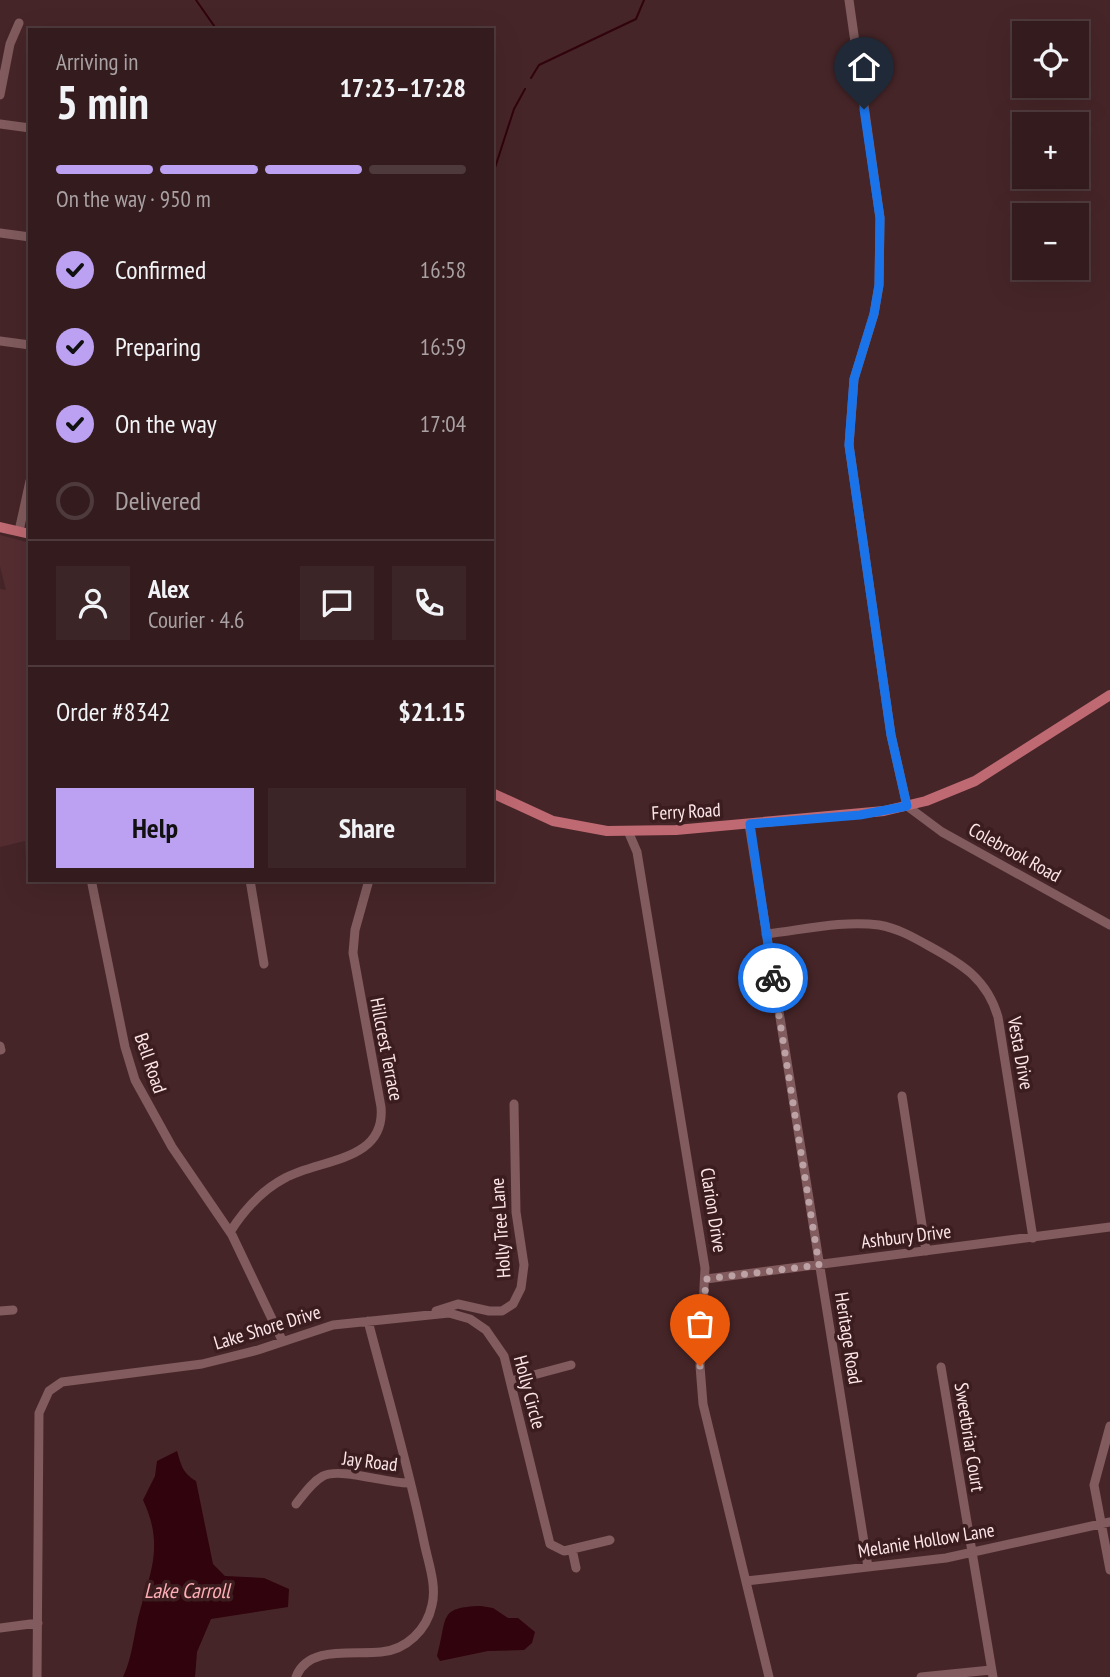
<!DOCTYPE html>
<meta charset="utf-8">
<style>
:root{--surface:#341c1e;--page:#3c2527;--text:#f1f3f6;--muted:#a9a1a4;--line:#4e3a3c;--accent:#bca0f2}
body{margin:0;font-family:"PT Sans Narrow",sans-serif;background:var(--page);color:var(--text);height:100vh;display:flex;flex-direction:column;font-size:26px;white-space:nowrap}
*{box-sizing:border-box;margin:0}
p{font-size:23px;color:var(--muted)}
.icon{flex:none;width:38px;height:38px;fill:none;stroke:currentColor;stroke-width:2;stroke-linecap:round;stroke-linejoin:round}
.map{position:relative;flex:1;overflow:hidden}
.sheet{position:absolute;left:28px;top:28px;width:466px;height:854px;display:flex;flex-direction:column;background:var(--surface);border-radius:0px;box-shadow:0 7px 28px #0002,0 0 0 2px var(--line)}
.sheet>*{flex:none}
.controls{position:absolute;left:1012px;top:21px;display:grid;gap:14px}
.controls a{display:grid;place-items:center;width:77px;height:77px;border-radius:0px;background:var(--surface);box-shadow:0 7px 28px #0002,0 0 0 2px var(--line);font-size:35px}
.pin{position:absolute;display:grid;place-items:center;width:60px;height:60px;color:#fff;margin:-72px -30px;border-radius:50% 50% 50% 0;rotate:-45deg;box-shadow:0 0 7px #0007}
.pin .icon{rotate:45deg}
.courier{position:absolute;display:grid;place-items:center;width:70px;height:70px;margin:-35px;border:5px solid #1a73e8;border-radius:50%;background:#fff;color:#222;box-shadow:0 2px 9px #0007}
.summary em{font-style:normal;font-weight:800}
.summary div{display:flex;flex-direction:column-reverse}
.summary{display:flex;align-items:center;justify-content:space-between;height:119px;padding:0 28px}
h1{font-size:46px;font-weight:800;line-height:52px}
.bar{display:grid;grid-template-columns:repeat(4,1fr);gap:10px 7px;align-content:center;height:84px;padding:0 28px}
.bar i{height:9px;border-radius:5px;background:var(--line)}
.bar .current{background:var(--accent)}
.bar p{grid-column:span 4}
.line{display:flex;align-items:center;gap:18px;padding:0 28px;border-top:2px solid var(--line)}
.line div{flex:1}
.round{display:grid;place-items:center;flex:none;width:74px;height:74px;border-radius:0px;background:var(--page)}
ol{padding:0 28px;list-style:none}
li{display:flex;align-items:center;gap:21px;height:77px}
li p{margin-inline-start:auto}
li .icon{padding:7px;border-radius:50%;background:var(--accent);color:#111;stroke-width:4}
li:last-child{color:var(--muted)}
li i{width:38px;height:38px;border:4px solid var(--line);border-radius:50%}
.cta{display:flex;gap:14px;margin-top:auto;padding:14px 28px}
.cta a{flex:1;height:80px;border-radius:0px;background:var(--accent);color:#111;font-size:28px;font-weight:800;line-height:80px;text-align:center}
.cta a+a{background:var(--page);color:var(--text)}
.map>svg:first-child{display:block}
.built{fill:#542d31}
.water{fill:#31030c}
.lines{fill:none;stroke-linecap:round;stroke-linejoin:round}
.stream{stroke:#31030c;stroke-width:2}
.minor{stroke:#815b5e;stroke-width:9}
.major{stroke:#bf6972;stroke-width:10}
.done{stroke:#bca2a4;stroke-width:7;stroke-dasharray:0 12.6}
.route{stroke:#1a73e8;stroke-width:9}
.labels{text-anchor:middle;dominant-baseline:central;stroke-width:7;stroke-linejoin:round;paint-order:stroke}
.street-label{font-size:19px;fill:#fce6e7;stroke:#3b1c1f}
.water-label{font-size:21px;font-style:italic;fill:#fdaeb4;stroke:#3b1c1f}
</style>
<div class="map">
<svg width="1110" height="1677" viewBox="0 0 1110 1677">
<rect width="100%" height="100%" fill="#462528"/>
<path class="built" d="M0 535 30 543V876L27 877 25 841 0 847V589L6 590 0 566Z"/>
<path class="water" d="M177 1451C181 1464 182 1473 196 1481L213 1564 225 1576 264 1578 289 1589 288 1607 211 1619 197 1652 195 1677H123C131 1660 133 1642 137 1623 148 1576 166 1549 143 1500L155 1476 157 1461Z
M481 1606 493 1608 508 1618H518L535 1632 532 1643 524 1650 488 1651 440 1661 437 1656C448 1618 437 1607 481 1606Z"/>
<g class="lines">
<path class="stream" d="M196 0 217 30
M531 78 539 65 636 19 644 0
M492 177 514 109 525 89"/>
<path class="minor" d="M849 0 880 218 879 285 874 314 854 379 849 445 891 735 907 806 942 832 1110 925
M0 95 10 44 19 23
M0 124 30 128
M0 233 30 237
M0 341 30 345
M19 531 30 481
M749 824 868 1567
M628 831 637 852 705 1268 700 1366 703 1404 769 1677
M250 880 264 964
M92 884 125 1047 135 1080 172 1147 232 1235 282 1340
M766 934C802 930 843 920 879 925 897 928 913 937 929 946 962 964 987 979 998 1017L1033 1238
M0 1046 1 1050
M902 1096 926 1251
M230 1232C244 1210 262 1190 285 1178 319 1159 386 1162 381 1107L353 953 355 930 369 880
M706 1279 1110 1227
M0 1311 13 1310
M436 1311 458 1304 489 1311H502L513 1304 521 1288 524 1265 516 1212 514 1104
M941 1367 993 1677
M511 1381 571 1365
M1110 1426 1094 1485 1110 1570
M296 1504C304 1494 312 1482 323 1476 341 1467 387 1484 410 1483
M572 1549 576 1568
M746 1581 946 1558 1110 1522
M0 1628 38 1623
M37 1677 39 1413 49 1391 62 1382 202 1364 258 1350 333 1325 449 1313 470 1319 486 1330 504 1356 550 1544 564 1551 610 1540
M296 1677C308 1645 353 1655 381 1652 406 1650 427 1630 432 1605 437 1585 428 1562 424 1542 409 1468 387 1394 368 1321
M921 1677 991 1670"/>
<path class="major" d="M0 527 30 534
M492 793 553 821 607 831 676 830 884 811 926 801 975 781 1110 695"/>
</g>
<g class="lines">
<path class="done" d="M700 1366 706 1279 819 1265 773 978"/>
<path class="route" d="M773 978 750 824 860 815 907 806 891 735 849 445 854 379 874 314 879 285 880 218 864 109"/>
</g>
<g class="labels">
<g class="street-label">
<text transform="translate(686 811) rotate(-3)">Ferry Road</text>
<text transform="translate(1015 852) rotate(29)">Colebrook Road</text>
<text transform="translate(387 1049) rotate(79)">Hillcrest Terrace</text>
<text transform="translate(1021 1053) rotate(80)">Vesta Drive</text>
<text transform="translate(151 1063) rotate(71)">Bell Road</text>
<text transform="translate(714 1210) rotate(81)">Clarion Drive</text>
<text transform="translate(500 1228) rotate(-94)">Holly Tree Lane</text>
<text transform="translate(906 1236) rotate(-7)">Ashbury Drive</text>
<text transform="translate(267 1327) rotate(-17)">Lake Shore Drive</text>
<text transform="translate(849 1338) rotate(81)">Heritage Road</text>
<text transform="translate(530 1392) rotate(75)">Holly Circle</text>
<text transform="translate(970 1437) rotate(81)">Sweetbriar Court</text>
<text transform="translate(370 1461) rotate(7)">Jay Road</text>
<text transform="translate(926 1540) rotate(-9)">Melanie Hollow Lane</text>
</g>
<g class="water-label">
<text x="187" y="1590">Lake Carroll</text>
</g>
</g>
</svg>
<div class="controls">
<a><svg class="icon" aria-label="locate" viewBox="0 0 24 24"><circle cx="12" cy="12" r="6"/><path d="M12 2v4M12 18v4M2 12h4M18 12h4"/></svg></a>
<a>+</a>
<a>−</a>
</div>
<div class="pin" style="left:700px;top:1366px;background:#ea580c"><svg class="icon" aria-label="bag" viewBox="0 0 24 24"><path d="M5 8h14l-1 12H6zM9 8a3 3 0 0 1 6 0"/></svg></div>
<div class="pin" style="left:864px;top:109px;background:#1f2937"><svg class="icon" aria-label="home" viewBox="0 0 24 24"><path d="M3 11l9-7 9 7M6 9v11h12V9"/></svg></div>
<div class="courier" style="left:773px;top:978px"><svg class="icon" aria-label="bike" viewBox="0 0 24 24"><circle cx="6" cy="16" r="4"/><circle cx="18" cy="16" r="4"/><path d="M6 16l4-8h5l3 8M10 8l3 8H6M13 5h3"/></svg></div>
<section class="sheet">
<div class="summary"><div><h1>5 min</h1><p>Arriving in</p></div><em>17:23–17:28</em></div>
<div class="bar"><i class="current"></i><i class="current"></i><i class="current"></i><i></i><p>On the way · 950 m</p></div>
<ol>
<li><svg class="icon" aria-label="check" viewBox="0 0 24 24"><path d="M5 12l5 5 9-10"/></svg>Confirmed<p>16:58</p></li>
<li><svg class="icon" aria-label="check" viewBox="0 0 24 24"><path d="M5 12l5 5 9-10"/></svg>Preparing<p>16:59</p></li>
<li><svg class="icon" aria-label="check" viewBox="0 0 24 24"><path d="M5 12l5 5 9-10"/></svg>On the way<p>17:04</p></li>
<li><i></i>Delivered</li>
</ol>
<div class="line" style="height:126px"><a class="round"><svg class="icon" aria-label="person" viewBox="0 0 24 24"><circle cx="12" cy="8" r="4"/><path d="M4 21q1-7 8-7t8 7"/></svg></a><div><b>Alex</b><p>Courier · 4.6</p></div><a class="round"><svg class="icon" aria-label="chat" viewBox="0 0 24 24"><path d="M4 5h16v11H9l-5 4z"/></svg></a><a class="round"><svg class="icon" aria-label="phone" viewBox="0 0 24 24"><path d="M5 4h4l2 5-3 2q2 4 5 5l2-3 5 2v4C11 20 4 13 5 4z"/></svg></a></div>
<div class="line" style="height:91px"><div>Order #8342</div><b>$21.15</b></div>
<div class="cta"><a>Help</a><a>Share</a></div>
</section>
</div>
